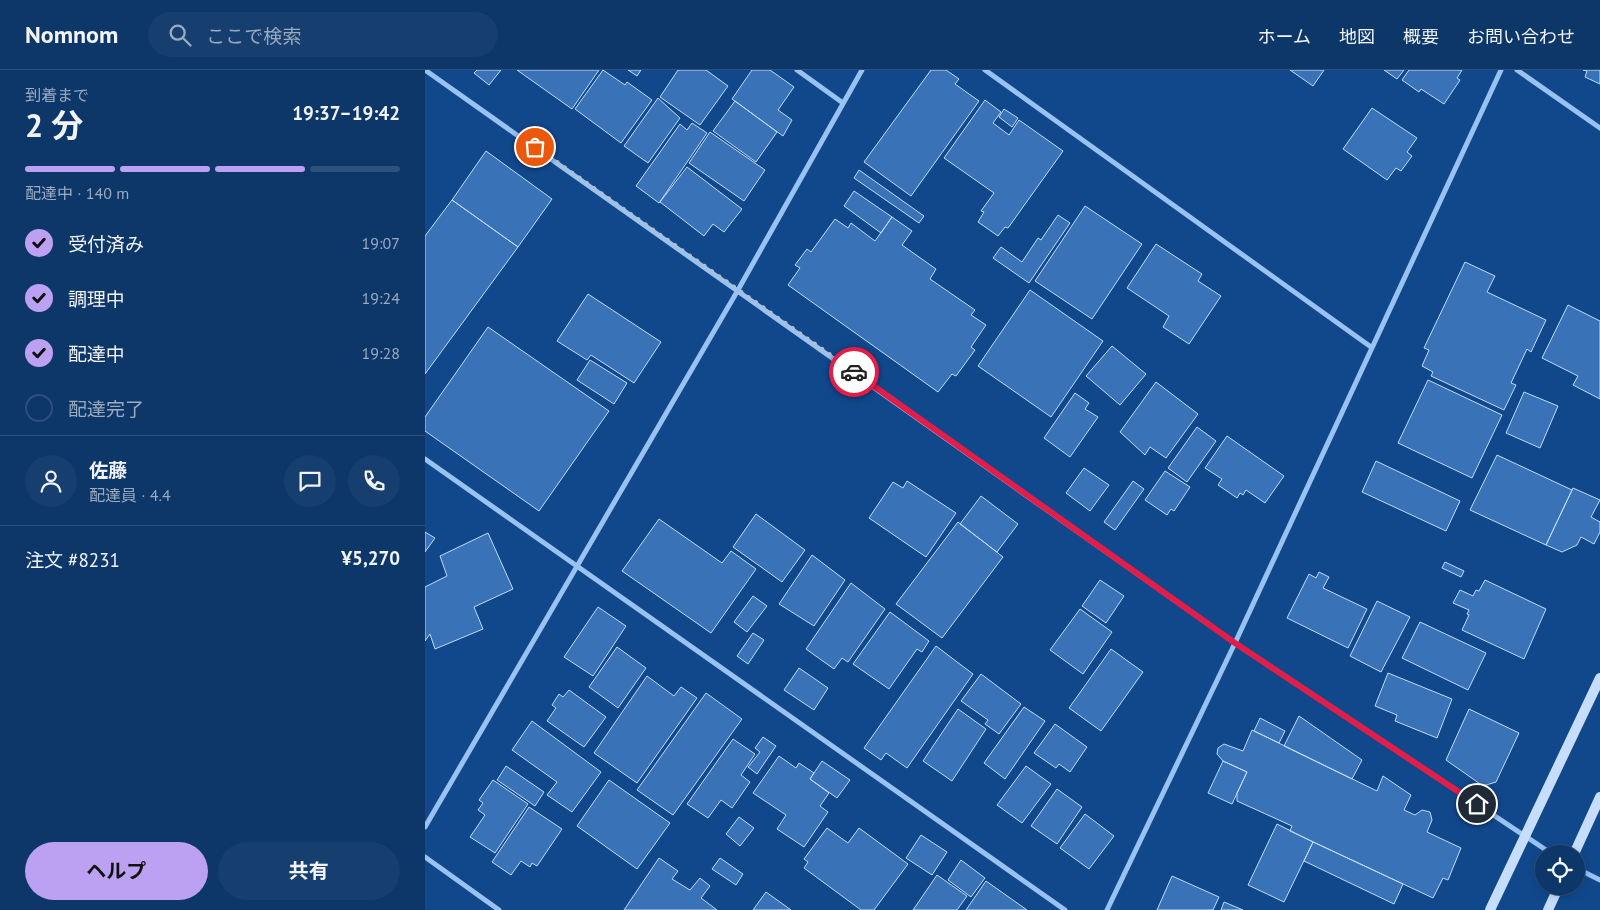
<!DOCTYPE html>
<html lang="ja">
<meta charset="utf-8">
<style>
:root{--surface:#0d3669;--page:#163e6f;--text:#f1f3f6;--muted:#9aabc0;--line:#2d507d;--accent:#bca0f2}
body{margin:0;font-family:"PT Sans","Noto Sans JP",sans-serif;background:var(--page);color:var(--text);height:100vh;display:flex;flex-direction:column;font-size:19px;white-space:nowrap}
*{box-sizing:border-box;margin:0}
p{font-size:16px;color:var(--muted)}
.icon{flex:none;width:28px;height:28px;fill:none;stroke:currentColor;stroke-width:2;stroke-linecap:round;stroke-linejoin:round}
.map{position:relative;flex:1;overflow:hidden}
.side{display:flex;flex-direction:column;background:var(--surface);width:425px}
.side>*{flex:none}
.fabs{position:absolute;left:1110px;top:775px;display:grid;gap:10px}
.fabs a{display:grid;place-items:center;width:50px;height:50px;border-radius:50%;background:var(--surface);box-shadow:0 2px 8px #0003,0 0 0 1px var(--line);font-size:25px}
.pin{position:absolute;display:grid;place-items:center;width:42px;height:42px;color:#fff;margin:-21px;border:2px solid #fff;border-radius:50%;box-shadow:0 1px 5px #0007}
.courier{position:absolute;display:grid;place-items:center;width:50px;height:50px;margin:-25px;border:4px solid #e11d48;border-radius:50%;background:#fff;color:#222;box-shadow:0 1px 6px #0007}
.head em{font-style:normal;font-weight:700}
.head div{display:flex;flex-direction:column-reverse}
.head{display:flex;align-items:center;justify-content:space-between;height:85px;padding:0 25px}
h1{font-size:32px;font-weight:700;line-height:38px}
.bar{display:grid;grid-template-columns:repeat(4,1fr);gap:8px 5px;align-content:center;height:60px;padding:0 25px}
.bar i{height:6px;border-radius:4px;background:var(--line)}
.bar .on{background:var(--accent)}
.bar p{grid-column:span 4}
.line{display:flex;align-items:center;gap:12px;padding:0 25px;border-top:1px solid var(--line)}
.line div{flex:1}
.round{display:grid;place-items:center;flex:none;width:52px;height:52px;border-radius:26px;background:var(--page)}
ol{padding:0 25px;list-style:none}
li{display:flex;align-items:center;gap:15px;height:55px}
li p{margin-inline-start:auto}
li .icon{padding:5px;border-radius:50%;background:var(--accent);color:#111;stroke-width:4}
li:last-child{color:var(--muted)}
li i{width:28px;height:28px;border:2px solid var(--line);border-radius:50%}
.button{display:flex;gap:10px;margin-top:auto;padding:10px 25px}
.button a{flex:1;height:58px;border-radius:30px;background:var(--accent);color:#111;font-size:20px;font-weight:700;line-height:58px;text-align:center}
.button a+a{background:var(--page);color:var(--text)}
header{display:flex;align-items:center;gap:30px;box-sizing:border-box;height:70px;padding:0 25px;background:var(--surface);border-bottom:1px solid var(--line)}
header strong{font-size:24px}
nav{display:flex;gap:28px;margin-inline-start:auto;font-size:18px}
.search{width:350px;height:45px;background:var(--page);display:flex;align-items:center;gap:12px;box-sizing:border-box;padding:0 18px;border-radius:28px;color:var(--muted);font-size:19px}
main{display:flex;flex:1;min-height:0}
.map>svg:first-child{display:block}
.building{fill:#3972b6;stroke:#bfdcfd}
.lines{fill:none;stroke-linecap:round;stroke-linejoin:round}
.street{stroke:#98c2f2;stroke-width:5}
.secondary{stroke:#c6defc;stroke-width:10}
.done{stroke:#acbfd7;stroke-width:5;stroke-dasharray:0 9}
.route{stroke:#e11d48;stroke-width:6}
</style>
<header>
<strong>Nomnom</strong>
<div class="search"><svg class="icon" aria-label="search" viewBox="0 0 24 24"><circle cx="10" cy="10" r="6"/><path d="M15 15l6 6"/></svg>ここで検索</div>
<nav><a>ホーム</a><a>地図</a><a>概要</a><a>お問い合わせ</a></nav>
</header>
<main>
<section class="side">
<div class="head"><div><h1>2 分</h1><p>到着まで</p></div><em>19:37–19:42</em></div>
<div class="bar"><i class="on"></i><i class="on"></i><i class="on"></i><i></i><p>配達中 · 140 m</p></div>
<ol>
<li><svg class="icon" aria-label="check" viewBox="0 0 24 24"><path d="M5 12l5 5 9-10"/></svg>受付済み<p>19:07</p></li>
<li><svg class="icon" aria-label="check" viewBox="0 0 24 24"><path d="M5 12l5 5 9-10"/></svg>調理中<p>19:24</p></li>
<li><svg class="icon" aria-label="check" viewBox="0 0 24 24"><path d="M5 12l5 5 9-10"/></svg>配達中<p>19:28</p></li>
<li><i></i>配達完了</li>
</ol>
<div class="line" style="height:90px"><a class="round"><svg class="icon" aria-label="person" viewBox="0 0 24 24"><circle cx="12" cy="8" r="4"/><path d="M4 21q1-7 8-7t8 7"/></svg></a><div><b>佐藤</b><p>配達員 · 4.4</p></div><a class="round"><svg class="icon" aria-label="chat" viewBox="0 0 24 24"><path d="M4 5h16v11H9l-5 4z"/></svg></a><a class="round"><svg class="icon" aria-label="phone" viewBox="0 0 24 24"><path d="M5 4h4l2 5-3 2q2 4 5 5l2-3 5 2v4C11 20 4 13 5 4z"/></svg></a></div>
<div class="line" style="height:65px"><div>注文 #8231</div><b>¥5,270</b></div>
<div class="button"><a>ヘルプ</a><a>共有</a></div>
</section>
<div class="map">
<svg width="1175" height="840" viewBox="0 0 1175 840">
<rect width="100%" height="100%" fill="#11488c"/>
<path class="building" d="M52 0H76L64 15 49 3Z
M92 0H174L147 39Z
M178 0 200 15 202 12 227 30 196 73 150 39Z
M203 0H216L212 6Z
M253 0H281L303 16 275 55 235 27Z
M327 0H345L369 17 353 40 367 50 358 66 307 29Z
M506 0H521L534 9 530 14 554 31 486 126 439 92Z
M865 0H899L888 16Z
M959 0H979L972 9Z
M984 0H1037L1032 8 1035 10 1019 34 996 19 994 22 977 10Z
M1158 0H1175V14L1160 7 1162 1Z
M233 28 255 48 223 93 199 76Z
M560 30 576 42 568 53 584 65 594 50 638 81 583 158 580 157 573 166 553 152 559 142 556 141 569 123 519 88Z
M310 31 352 62 331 92 288 61Z
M947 38 992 68 982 82 987 86 976 101 971 98 962 110 918 79Z
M579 39 593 48 587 57 574 47Z
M267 53 282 63 234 133 211 116 255 54 262 60Z
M285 62 340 100 319 131 264 93Z
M61 81 127 129 93 177 27 130Z
M262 97 317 139 299 162 288 154 279 166 235 132Z
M434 100 499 146 494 153 429 108Z
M429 121 467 147 456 163 419 136Z
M27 130 93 177 0 304V166Z
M660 136 717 174 667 249 610 211Z
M633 145 645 153 604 213 568 188 576 177 597 192 613 168 616 170Z
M467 147 487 161 477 175 511 199 505 209 550 240 546 245 561 255 546 277 550 280 531 306 527 304 513 322 363 215 375 198 370 195 382 179 386 182 410 149 423 158 426 153 450 171Z
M731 174 777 204 773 211 796 226 764 274 738 257 744 246 702 218Z
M1040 192 1070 206 1062 222 1121 250 1106 282 1102 279 1086 313 1091 315 1079 340 1006 306 1008 302 997 296 1004 280 999 278Z
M605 220 678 271 626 347 553 296Z
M163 224 236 272 209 313 166 285 162 290 132 271Z
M1143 235 1175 251V329L1148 315 1153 306 1117 288Z
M63 257 184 341 114 441 0 361V347Z
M687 276 721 304 695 335 661 306Z
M165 290 202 313 189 334 152 310Z
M1003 310 1077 345 1047 408 973 373Z
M731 312 773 344 741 388 725 377 720 385 695 362Z
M1099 322 1133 336 1115 378 1081 363Z
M650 323 664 333 660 339 673 347 645 387 619 368Z
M772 357 791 371 762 412 743 398Z
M802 366 859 406 840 433 821 420 818 425 815 423 812 428 793 415 797 409 780 398Z
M1072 385 1147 420 1121 475 1045 440Z
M951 391 1035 431 1021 461 937 422Z
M659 398 684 415 665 441 641 423Z
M740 401 765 417 749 441 746 439 742 445 720 430Z
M482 411 531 443 501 487 444 448 468 412 478 418Z
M708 411 719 419 690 460 679 452Z
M1148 418 1175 430 1166 447 1175 452V462L1169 474 1156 467 1152 475 1137 482 1121 475Z
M556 426 593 454 572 482 535 454Z
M331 444 380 480 357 512 308 477Z
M234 449 297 493 306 481 331 499 286 563 197 501Z
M533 452 578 487 517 568 471 534Z
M0 462 10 468 0 482Z
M63 463 88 519 49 537 58 559 10 579 5 564 0 571V517L22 506 15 486Z
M387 485 420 510 389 556 354 534Z
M1020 492 1039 501 1036 507 1017 498Z
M894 502 904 507 898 518 942 539 923 578 862 548 884 504 891 508Z
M675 510 699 526 681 553 657 536Z
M1060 510 1121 539 1099 589 1037 560 1044 545 1042 544 1044 540 1028 533 1035 520 1048 526 1051 520 1054 521Z
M426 513 460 539 423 592 417 588 409 599 381 579Z
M328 526 342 536 322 562 309 552Z
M952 531 985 547 956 602 925 586Z
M173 537 201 556 168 606 139 587Z
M655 539 687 562 658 604 625 580Z
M465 542 504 571 497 582 492 579 464 619 428 594Z
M995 552 1061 583 1043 620 977 588Z
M328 563 339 570 323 594 312 586Z
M511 576 548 604 482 698 461 683 456 690 439 678Z
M192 577 221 598 193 638 164 617Z
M686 579 718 602 676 661 644 638Z
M374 598 403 618 389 640 359 620Z
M963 603 1027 629 1012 668 970 651 972 645 950 636Z
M556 604 596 634 574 664 560 654 563 650 536 631Z
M222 606 249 626 256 617 272 628 212 713 169 683Z
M144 620 181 647 159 677 122 651 131 638 127 635 134 624 138 627Z
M281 623 317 649 248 745 212 720Z
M599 637 620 651 580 709 559 693Z
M533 639 561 659 527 711 498 691Z
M1044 639 1094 663 1071 712 1058 716 1021 690Z
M874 646 937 690 927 709 859 676Z
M835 648 860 661 854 673 829 661Z
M107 651 176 702 147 742 122 725 132 712 87 680Z
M630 654 662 677 645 702 634 694 631 698 609 683Z
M827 660 952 721 958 706 986 725 979 740 990 745 997 740 1005 742 1007 750 1002 762 1036 778 1023 810 1018 808 1008 828 865 761 867 756 812 731V723L822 702 798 691 792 684 793 678 799 674 818 681Z
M338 667 351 676 332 704 323 697 335 682 330 678Z
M308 669 330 684 316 705 325 712 307 738 296 730 283 748 262 734Z
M354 686 371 698 374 693 389 703 385 709 404 723 395 736 403 742 379 777 352 759 361 745 328 723Z
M397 691 425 710 412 728 385 709Z
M798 691 822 702 807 734 783 723Z
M81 696 119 722 110 736 72 710Z
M601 696 626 714 597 753 572 735Z
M68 710 103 734 70 783 45 767 60 745 53 740 58 733 54 730Z
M184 710 245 753 212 799 152 756Z
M632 719 657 737 632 774 606 756Z
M104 737 137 759 112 796 107 793 105 797 96 791 86 805 67 792Z
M660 744 689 766 664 799 635 778Z
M314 747 329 758 315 776 301 764Z
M852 754 888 772 859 832 823 815Z
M402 758 423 773 434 758 483 794 449 840H436L379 798 383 792 379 789Z
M496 765 522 782 507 805 481 788Z
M888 772 978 814 969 834 879 791Z
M234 788 253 801 247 809 265 820 275 808 285 816 276 828 292 840H199Z
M295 788 318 804 311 815 287 799Z
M536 790 560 808 546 827 523 810Z
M512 805 542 826 532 840H488Z
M747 806 794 827 788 840H732Z
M561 811 602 840H541Z
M341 822 366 840H328Z
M799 832 818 840H796Z"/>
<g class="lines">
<path class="street" d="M0 0 810 573 1127 784
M372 0 418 33
M560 0 946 277
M1092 0 1175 58
M0 389 640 840
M0 757 313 220 437 0
M0 787 74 840
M1151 798 1175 810
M682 840 810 573 1076 0"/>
<path class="secondary" d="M1149 784 1175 727
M1065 840 1175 608
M1123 840 1134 816"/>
</g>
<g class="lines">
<path class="done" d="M110 77 429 302"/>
<path class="route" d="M429 302 810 573 1052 734"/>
</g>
</svg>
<div class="fabs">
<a><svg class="icon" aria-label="locate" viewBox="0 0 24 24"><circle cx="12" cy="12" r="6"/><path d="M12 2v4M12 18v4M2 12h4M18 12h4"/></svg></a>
</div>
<div class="pin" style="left:110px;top:77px;background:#ea580c"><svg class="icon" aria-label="bag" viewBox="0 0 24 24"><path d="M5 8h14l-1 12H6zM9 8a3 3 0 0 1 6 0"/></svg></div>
<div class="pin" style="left:1052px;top:734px;background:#1f2937"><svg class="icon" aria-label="home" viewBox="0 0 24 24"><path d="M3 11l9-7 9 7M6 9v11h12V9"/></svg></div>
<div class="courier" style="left:429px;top:302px"><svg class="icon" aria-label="car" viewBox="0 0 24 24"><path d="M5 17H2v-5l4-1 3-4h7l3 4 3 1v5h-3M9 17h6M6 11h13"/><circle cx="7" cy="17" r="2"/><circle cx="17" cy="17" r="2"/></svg></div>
</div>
</main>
